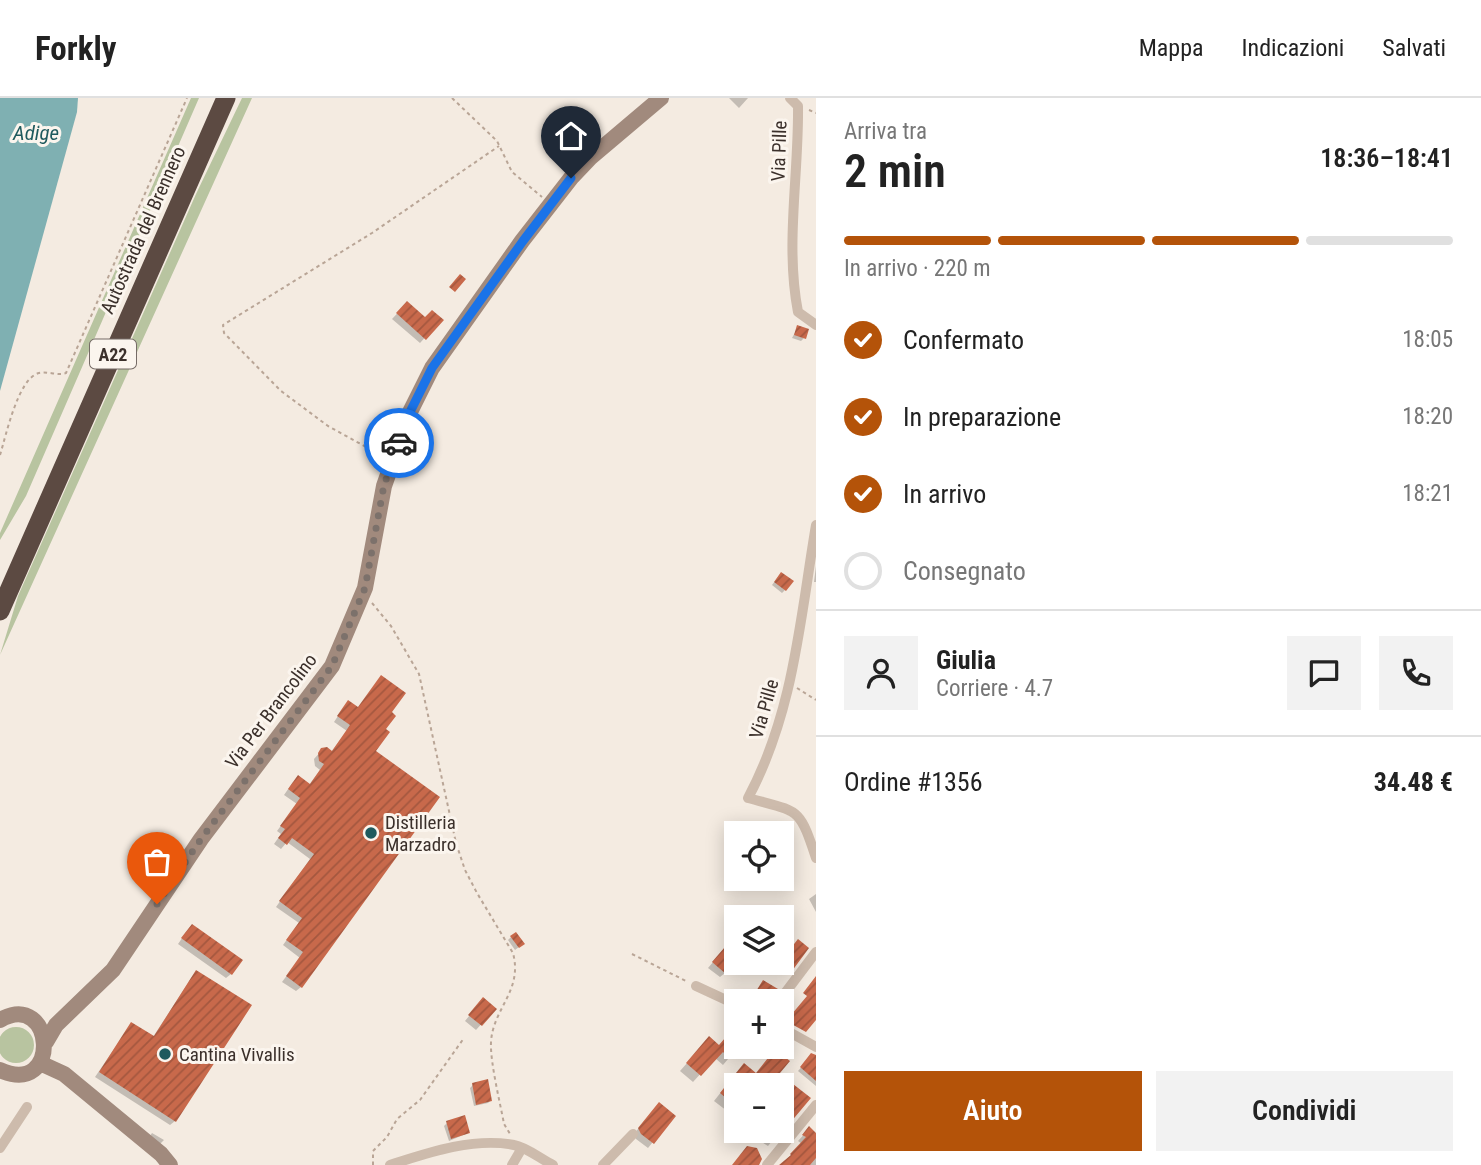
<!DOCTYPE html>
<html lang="it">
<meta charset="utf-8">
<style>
:root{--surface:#fff;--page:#f2f2f2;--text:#222;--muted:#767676;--line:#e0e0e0;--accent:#b45309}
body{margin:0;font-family:"Roboto Condensed",sans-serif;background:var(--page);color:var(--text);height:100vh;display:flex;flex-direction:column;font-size:26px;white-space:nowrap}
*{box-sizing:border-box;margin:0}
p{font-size:23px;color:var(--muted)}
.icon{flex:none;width:38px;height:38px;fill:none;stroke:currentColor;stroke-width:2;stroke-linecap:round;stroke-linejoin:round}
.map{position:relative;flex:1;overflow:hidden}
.side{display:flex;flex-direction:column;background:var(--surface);width:665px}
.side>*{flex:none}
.buttons{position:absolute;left:724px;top:723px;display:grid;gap:14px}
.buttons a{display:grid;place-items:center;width:70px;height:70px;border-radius:0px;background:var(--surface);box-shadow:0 4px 18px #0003;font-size:35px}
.pin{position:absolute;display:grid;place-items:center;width:60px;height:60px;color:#fff;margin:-72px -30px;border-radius:50% 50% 50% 0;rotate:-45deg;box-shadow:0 0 7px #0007}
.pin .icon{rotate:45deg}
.courier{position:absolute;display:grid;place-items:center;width:70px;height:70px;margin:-35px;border:5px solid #1a73e8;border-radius:50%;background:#fff;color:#222;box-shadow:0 2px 9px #0007}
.overview em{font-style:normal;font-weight:600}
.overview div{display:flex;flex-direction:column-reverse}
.overview{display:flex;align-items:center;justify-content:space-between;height:119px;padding:0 28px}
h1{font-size:46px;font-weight:600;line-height:52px}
.bar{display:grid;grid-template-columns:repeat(4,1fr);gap:10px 7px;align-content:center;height:84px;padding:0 28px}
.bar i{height:9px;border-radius:5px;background:var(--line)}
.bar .on{background:var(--accent)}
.bar p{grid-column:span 4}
.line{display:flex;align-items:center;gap:18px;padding:0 28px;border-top:2px solid var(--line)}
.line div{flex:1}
.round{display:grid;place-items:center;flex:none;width:74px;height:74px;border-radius:0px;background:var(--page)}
ol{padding:0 28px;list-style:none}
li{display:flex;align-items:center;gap:21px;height:77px}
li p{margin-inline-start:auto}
li .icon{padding:7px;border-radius:50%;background:var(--accent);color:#fff;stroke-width:4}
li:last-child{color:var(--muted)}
li i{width:38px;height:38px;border:4px solid var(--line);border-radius:50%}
.cta{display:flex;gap:14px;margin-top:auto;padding:14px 28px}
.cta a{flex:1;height:80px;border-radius:0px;background:var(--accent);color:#fff;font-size:28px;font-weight:600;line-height:80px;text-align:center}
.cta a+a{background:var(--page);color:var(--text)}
header{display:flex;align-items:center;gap:42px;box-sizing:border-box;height:98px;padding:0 35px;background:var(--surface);border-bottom:2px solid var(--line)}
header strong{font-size:33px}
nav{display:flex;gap:38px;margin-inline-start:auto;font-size:24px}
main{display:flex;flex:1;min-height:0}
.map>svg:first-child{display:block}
.grass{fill:#b8c4a0}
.water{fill:#7fb0b2}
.shadow{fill:#0003}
.building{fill:url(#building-hatch)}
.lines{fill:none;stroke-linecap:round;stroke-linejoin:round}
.path{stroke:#b9a596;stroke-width:2;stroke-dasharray:3.5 3.5;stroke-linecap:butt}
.street{stroke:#cdbbac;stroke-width:10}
.secondary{stroke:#a18a7d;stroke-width:16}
.highway{stroke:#5c4a42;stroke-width:19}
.done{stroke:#7c716b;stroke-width:7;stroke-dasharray:0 12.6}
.route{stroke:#1a73e8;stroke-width:9}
.poi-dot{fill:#1f5a5e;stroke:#fbf5ee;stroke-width:2.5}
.labels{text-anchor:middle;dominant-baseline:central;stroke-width:6;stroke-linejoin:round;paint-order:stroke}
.shield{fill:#fbf5ee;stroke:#756b66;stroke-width:2}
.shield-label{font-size:18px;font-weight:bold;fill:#3b302b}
.street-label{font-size:19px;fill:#3b302b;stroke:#fbf5ee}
.poi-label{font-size:19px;fill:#3b302b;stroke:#fbf5ee;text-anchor:start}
.water-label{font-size:21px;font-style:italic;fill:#1f5a5e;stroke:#fbf5ee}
</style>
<header>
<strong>Forkly</strong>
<nav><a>Mappa</a><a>Indicazioni</a><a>Salvati</a></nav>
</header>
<main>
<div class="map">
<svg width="816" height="1067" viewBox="0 0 816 1067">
<defs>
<pattern id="building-hatch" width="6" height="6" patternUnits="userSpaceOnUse" patternTransform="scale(1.75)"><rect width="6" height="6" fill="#c8694b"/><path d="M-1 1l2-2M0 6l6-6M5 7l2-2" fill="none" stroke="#a4573f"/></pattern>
</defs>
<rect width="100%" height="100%" fill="#f4ebe1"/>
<path class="grass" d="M191 0H199L26 398 0 442V435Z
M242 0H252L0 557 18 498 196 96Z
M-2 947a18 18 0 1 1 36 0a18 18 0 1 1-36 0Z"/>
<path class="water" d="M0 0H78L77 14 0 293Z"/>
<path class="shadow" d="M729 0H748L739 10Z
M407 205 425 221 441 222 420 245 392 221Z
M798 229 804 240 801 243 792 240Z
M816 468V484H814Z
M778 479 785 492 782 495 772 487Z
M344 609 389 615 373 653 301 889 296 893 282 884 300 860 283 847 299 825 276 809 310 761 287 744 281 751 274 746 281 736 277 733 297 706 284 697 293 684 309 687 320 672 315 668 314 661 322 652 331 654 347 633 334 624Z
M816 796V814L809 801Z
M187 833 231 876 226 880 178 846Z
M737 836 725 875 720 879 708 870Z
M511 839 523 846 515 852 508 842Z
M807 850 786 877 776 869 780 864Z
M192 879 175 1023 170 1027 95 979 131 926 153 939Z
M479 906 495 911 476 932 465 923Z
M703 947 739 948 723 967 715 960 693 984 680 973Z
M812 957 816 958V988L798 973Z
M737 974 756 977 768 987H737V1002L727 1013 714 1003Z
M473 987 491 1002 488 1005 474 1008 470 990Z
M654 1011 674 1018 648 1050 636 1041 634 1036Z
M447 1025 468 1035 449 1043 444 1028Z
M809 1031 816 1037V1067H781L802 1046 798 1043Z
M759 1032H781L768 1048 754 1039Z
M152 1035 164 1042 160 1046 150 1038Z"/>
<path class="building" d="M460 176 466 181 455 194 449 189Z
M407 203 425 219 432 212 444 222 426 242 396 215Z
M797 227 809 231 806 241 794 237Z
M781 474 794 483 786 493 774 484Z
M381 577 406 595 392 614 396 618 386 631 390 634 376 653 440 699 302 890 286 878 303 854 286 842 302 820 279 803 314 756 292 740 287 747 278 740 285 731 280 728 300 700 288 691 298 677 310 686 324 666 319 663 318 655 321 650 327 649 332 653 350 627 337 618 348 602 358 609Z
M192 826 243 862 232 877 181 840Z
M516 834 525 846 519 850 510 838Z
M737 835V863L726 876 712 864Z
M798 841 809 850 792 873 780 864Z
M196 872 252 907 176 1024 99 974 131 924 154 938Z
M816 878V922L806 934 786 923 807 898 803 895Z
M763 882 778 891 771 903H750Z
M483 899 497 911 482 928 468 917Z
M737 926V948H742L731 961 723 954 701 978 686 965 709 938 719 947Z
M775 951 790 963 770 987H764L756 981 751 987H737V1009L720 995 744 965 756 975Z
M811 955 816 957V983L800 969Z
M488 981 492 1003 476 1007 472 985Z
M793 986 811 1000 774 1044 757 1032H782V999Z
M659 1004 676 1018 654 1046 641 1036 638 1030Z
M465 1017 470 1035 451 1041 446 1023Z
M809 1028 816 1035V1060L810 1067H779L791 1057 790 1056 806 1039 802 1037Z
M747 1048 757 1050 762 1061 759 1067H732Z"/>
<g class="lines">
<path class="path" d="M452 0 497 43 512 74 542 99
M809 12 816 15
M0 357C6 338 18 280 39 275 48 273 57 278 66 275L187 0
M379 363 377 355 328 328 281 293 224 235 223 227 372 135 499 48
M372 505 391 528 419 576 456 745 465 772 477 795 513 855C523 893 493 910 491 944 490 964 500 1004 504 1026L510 1036
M797 590 816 602
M632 856 688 884
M373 1067V1053L387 1039 397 1021 420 1002 464 940"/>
<path class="street" d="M790 0 798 8C799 76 785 147 798 214L816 227
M816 427C800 521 794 614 748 700 799 714 799 708 816 760
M696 888 737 907
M779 903 816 854
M782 930 816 949
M0 1050 27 1009
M390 1067C427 1055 473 1039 514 1047 526 1049 541 1061 553 1067
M512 1067 522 1050
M603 1067 633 1036
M767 1067 816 1007"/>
<path class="secondary" d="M0 922C55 891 62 1000 0 972
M46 944 56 927 113 872 201 741 332 568 365 490 384 388 410 314 432 270 522 143 571 80 590 60 661 0
M40 965 64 976 161 1056 170 1067"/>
<path class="highway" d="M0 513 226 0"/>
</g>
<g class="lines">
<path class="done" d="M157 806 201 741 332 568 365 490 384 387 399 345"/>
<path class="route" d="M399 345 410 314 432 270 523 143 571 80"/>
</g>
<g class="poi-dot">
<circle cx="371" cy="735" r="7"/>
<circle cx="165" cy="956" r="7"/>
</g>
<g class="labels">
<rect class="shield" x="90" y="241.5" width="46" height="29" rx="5"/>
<g class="shield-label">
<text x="113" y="256">A22</text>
</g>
<g class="street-label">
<text transform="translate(779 53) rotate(-88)">Via Pille</text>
<text transform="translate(143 132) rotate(-66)">Autostrada del Brennero</text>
<text transform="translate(764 611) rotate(-74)">Via Pille</text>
<text transform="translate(271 613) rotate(-53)">Via Per Brancolino</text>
</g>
<g class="poi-label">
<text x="385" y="724">Distilleria<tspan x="385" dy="22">Marzadro</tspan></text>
<text x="179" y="956">Cantina Vivallis</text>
</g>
<g class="water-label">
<text x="36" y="35">Adige</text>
</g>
</g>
</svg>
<div class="buttons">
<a><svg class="icon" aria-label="locate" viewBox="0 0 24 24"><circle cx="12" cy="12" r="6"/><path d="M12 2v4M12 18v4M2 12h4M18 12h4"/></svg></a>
<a><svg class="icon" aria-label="layers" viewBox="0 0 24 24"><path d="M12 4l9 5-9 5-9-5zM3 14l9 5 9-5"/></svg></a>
<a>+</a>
<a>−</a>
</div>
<div class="pin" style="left:157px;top:806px;background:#ea580c"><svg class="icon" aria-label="bag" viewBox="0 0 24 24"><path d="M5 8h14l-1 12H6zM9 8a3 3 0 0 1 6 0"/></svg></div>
<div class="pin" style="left:571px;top:80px;background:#1f2937"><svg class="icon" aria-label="home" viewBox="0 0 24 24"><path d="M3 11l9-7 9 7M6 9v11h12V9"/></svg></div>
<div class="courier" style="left:399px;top:345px"><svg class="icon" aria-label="car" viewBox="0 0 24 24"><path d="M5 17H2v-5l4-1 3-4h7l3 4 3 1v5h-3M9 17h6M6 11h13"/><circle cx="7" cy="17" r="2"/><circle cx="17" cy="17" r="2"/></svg></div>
</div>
<section class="side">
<div class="overview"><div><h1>2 min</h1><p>Arriva tra</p></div><em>18:36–18:41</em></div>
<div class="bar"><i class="on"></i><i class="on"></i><i class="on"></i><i></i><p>In arrivo · 220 m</p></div>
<ol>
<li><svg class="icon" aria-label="check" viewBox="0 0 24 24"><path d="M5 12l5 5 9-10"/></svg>Confermato<p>18:05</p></li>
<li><svg class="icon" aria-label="check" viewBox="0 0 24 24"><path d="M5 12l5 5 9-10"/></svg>In preparazione<p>18:20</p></li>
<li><svg class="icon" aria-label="check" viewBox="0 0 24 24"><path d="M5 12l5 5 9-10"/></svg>In arrivo<p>18:21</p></li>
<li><i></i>Consegnato</li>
</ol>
<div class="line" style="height:126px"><a class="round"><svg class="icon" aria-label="person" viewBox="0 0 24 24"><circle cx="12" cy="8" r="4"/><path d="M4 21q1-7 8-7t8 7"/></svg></a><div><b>Giulia</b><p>Corriere · 4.7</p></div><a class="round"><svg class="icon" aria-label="chat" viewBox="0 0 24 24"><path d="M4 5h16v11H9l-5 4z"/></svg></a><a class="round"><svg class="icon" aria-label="phone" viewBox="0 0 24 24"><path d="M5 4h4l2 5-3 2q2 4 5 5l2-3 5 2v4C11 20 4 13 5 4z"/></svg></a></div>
<div class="line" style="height:91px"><div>Ordine #1356</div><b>34.48 €</b></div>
<div class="cta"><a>Aiuto</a><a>Condividi</a></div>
</section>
</main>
